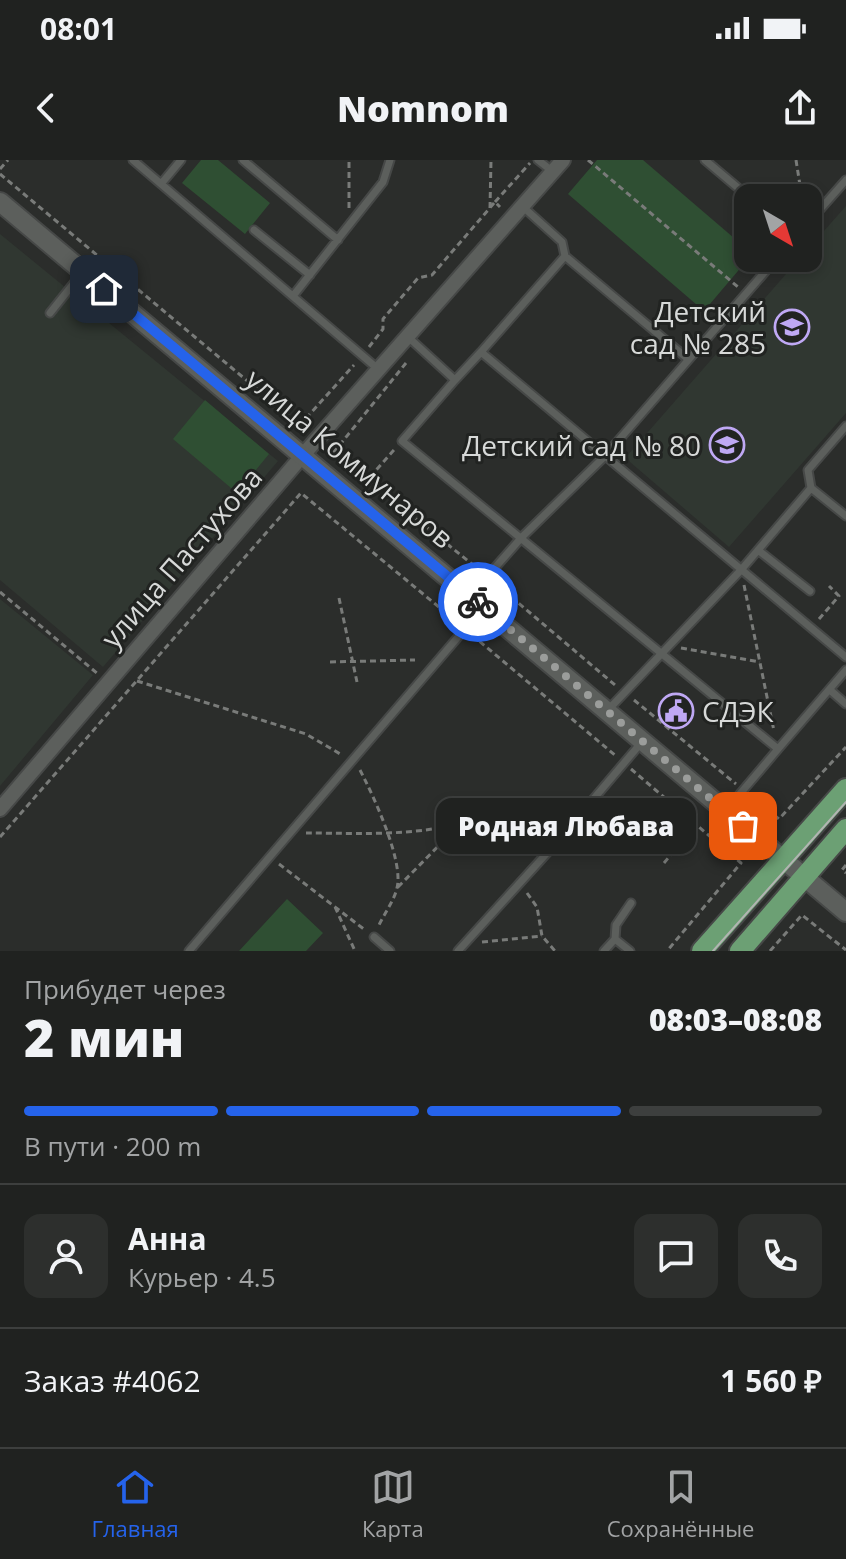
<!DOCTYPE html>
<html lang="ru">
<meta charset="utf-8">
<style>
:root{--surface:#202220;--page:#2d2f2d;--text:#f1f3f6;--muted:#a2a4a5;--line:#3d3f3e;--accent:#2563eb}
body{margin:0;font-family:"Open Sans",sans-serif;background:var(--page);color:var(--text);height:100vh;display:flex;flex-direction:column;font-size:30px;white-space:nowrap}
*{box-sizing:border-box;margin:0}
p{font-size:26px;color:var(--muted)}
.icon{flex:none;width:44px;height:44px;fill:none;stroke:currentColor;stroke-width:2;stroke-linecap:round;stroke-linejoin:round}
.map{position:relative;height:791px;overflow:hidden}
.side{display:flex;flex-direction:column;background:var(--surface);flex:1}
.side>*{flex:none}
.needle{width:52px;rotate:141deg}
.tools{position:absolute;left:734px;top:24px;display:grid;gap:16px}
.tools a{display:grid;place-items:center;width:88px;height:88px;border-radius:16px;background:var(--surface);box-shadow:0 4px 12px #0003,0 0 0 2px var(--line);font-size:40px}
.pin{position:absolute;display:grid;place-items:center;width:68px;height:68px;color:#fff;margin:-34px;border-radius:16px;box-shadow:0 4px 12px #0006}
.courier{position:absolute;display:grid;place-items:center;width:80px;height:80px;margin:-40px;border:6px solid #2563eb;border-radius:50%;background:#fff;color:#222;box-shadow:0 2px 10px #0007}
.bubble{position:absolute;height:56px;border-radius:16px;background:var(--surface);box-shadow:0 4px 12px #0003,0 0 0 2px var(--line);font-size:26px;font-weight:800;line-height:56px;text-align:center}
.overview em{font-style:normal;font-weight:800}
.overview div{display:flex;flex-direction:column-reverse}
.overview{display:flex;align-items:center;justify-content:space-between;height:136px;padding:0 24px}
h1{font-size:52px;font-weight:800;line-height:60px}
.bar{display:grid;grid-template-columns:repeat(4,1fr);gap:12px 8px;align-content:center;height:96px;padding:0 24px}
.bar i{height:10px;border-radius:6px;background:var(--line)}
.bar .on{background:var(--accent)}
.bar p{grid-column:span 4}
.line{display:flex;align-items:center;gap:20px;padding:0 24px;border-top:2px solid var(--line)}
.line div{flex:1}
.round{display:grid;place-items:center;flex:none;width:84px;height:84px;border-radius:16px;background:var(--page)}
.status{display:flex;justify-content:space-between;align-items:center;height:56px;padding:0 40px;background:var(--surface);direction:ltr}
.status svg{height:22px;fill:currentColor}
header{display:flex;justify-content:space-between;align-items:center;height:104px;padding:0 24px;background:var(--surface);font-size:36px;font-weight:800}
.dock{display:flex;justify-content:space-around;align-items:center;height:112px;border-top:2px solid var(--line);background:var(--surface);font-size:22px;color:var(--muted)}
.dock a{display:grid;justify-items:center;gap:4px}
.dock .on{color:var(--accent)}
.map>svg:first-child{display:block}
.built{fill:#303731}
.green{fill:#2f4f33}
.lines{fill:none;stroke-linecap:round;stroke-linejoin:round}
.service-casing{stroke:#464847;stroke-width:11}
.minor-casing{stroke:#464847;stroke-width:18}
.tertiary-casing{stroke:#464847;stroke-width:22}
.primary-casing{stroke:#464847;stroke-width:24}
.path{stroke:#797b79;stroke-width:3;stroke-dasharray:6 4;stroke-linecap:butt}
.service{stroke:#5c5f5c;stroke-width:7}
.minor{stroke:#5c5f5c;stroke-width:14}
.tertiary{stroke:#5c5f5c;stroke-width:18}
.primary{stroke:#6ca074;stroke-width:20}
.tram{stroke:#b2b4b2;stroke-width:2}
.done{stroke:#9b9d9b;stroke-width:8;stroke-dasharray:0 14.4}
.route{stroke:#2563eb;stroke-width:10}
.labels{text-anchor:middle;dominant-baseline:central;stroke-width:6;stroke-linejoin:round;paint-order:stroke}
.poi-label{font-size:28px;fill:#d7d9d8;stroke:#212321;text-anchor:end}
.street-label{font-size:28px;fill:#d7d9d8;stroke:#212321}
</style>
<div class="status"><b>08:01</b><svg viewBox="0 0 49 12"><path d="M0 12V9h3v3zM5 12V6h3v6zM10 12V3h3v9zM15 12V0h3v12zM26 1h20v11H26zM47 4h2v5h-2z"/></svg></div>
<header><svg class="icon" aria-label="back" viewBox="0 0 24 24"><path d="M15 5l-7 7 7 7"/></svg>Nomnom<svg class="icon" aria-label="share" viewBox="0 0 24 24"><path d="M12 15V3M7 8l5-5 5 5M5 13v7h14v-7"/></svg></header>
<div class="map">
<svg width="846" height="791" viewBox="0 0 846 791">
<rect width="100%" height="100%" fill="#2b2d2b"/>
<path class="built" d="M846 46V253L729 387 630 302 627 296 800 98H808V89Z
M0 74 278 301 103 507 0 420Z
M0 439 93 515 0 626Z"/>
<path class="green" d="M201 0H218L270 43 245 74 182 23Z
M597 0H643L748 90 749 98 704 151 568 34Z
M205 240 269 294 237 333 173 279Z
M287 739 323 773 306 791H239Z"/>
<g class="lines">
<g class="service-casing">
<path id="service" d="M133 0 378 209
M243 0 338 80
M538 0 552 11
M705 0 750 38
M161 24 181 0
M522 46 562 82 565 96 481 192 846 497
M808 63 846 20
M254 70 310 115
M565 96 688 199
M293 136 383 22 390 0
M50 153 82 113
M407 176 455 220 402 281 778 589 846 510
M455 220 481 192
M811 328 846 356
M758 390 810 431
M470 436 522 377 604 297 777 98
M830 530 846 544
M608 550 741 410 811 328 808 310 846 266
M728 648 778 589
M374 777 390 791
M189 791 482 449
M458 791 557 682 641 583
M604 791 615 779
M630 791 615 779 616 765 631 743"/>
</g>
<g class="minor-casing">
<path id="minor" d="M0 649 303 295 563 0"/>
</g>
<g class="tertiary-casing">
<path id="tertiary" d="M0 42 846 752"/>
</g>
<g class="primary-casing">
<path id="primary" d="M702 791 846 629
M740 791 846 669"/>
</g>
<path class="path" d="M588 0 738 127
M796 0 802 38
M0 9 8 0
M0 14 300 265 354 205
M495 42 530 3
M349 48V0
M490 48 491 0
M369 187 383 169V159L418 118 432 115 495 42 500 47
M406 203 334 292 478 409
M370 317 394 290
M496 424 615 525
M744 425 774 571
M0 432 98 514
M339 438 357 522
M819 459 839 436 829 426
M472 475 616 596
M681 488 760 502
M330 502 415 500
M137 521 306 574 342 595
M634 540 736 624
M631 609 741 703 667 791
M360 610C373 635 404 701 397 728 394 741 384 754 378 767
M751 636 779 659 846 587
M306 673C369 673 454 680 507 641
M0 677 301 333 457 462
M664 703 695 666
M279 704 365 770
M846 705 842 710 846 713
M398 727 460 664
M527 733 537 747 542 776 555 791
M335 747 355 791
M482 782 542 776
M770 791 802 755 846 790"/>
<use href="#service" class="service"/>
<use href="#minor" class="minor"/>
<use href="#tertiary" class="tertiary"/>
<use href="#primary" class="primary"/>
<path class="tram" d="M713 791 846 642"/>
</g>
<g class="lines">
<path class="done" d="M478 442 743 666"/>
<path class="route" d="M104 129 478 442"/>
</g>
<defs>
<g id="school-ring" transform="scale(1.8)"><circle r="9.5" fill="#212321" stroke="#bfa8f4" stroke-width="1.5"/><path d="M0-5L7-2L0 1L-7-2ZM-4 1L0 2.5L4 1V4Q0 6-4 4Z" fill="#bfa8f4"/></g>
<g id="civic-ring" transform="scale(1.8)"><circle r="9.5" fill="#212321" stroke="#bfa8f4" stroke-width="1.5"/><path d="M-.6-6.5H3V-4.5H.6V-3L4-1V1h2V6H-6V1h2V-1L-.6-3ZM-1.2 2.5V6h2.4V2.5Z" fill="#bfa8f4"/></g>
</defs>
<g fill-rule="evenodd">
<use href="#school-ring" x="792" y="167"/>
<use href="#school-ring" x="727" y="285"/>
<use href="#civic-ring" x="676" y="551"/>
</g>
<g class="labels">
<g class="poi-label">
<text x="766" y="151">Детский<tspan x="766" dy="32">сад № 285</tspan></text>
<text x="701" y="285">Детский сад № 80</text>
<text x="702" y="551" text-anchor="start">СДЭК</text>
</g>
<g class="street-label">
<text transform="translate(350 298) rotate(40)">улица Коммунаров</text>
<text transform="translate(181 397) rotate(-49)">улица Пастухова</text>
</g>
</g>
</svg>
<div class="tools">
<a><svg class="needle" viewBox="-14 -14 28 28"><path d="M0-13l5 13h-10z" fill="#e53935"/><path d="M0 13l5-13h-10z" fill="#a2a4a5"/></svg></a>
</div>
<div class="pin" style="left:743px;top:666px;background:#ea580c"><svg class="icon" aria-label="bag" viewBox="0 0 24 24"><path d="M5 8h14l-1 12H6zM9 8a3 3 0 0 1 6 0"/></svg></div>
<div class="pin" style="left:104px;top:129px;background:#1f2937"><svg class="icon" aria-label="home" viewBox="0 0 24 24"><path d="M3 11l9-7 9 7M6 9v11h12V9"/></svg></div>
<div class="courier" style="left:478px;top:442px"><svg class="icon" aria-label="bike" viewBox="0 0 24 24"><circle cx="6" cy="16" r="4"/><circle cx="18" cy="16" r="4"/><path d="M6 16l4-8h5l3 8M10 8l3 8H6M13 5h3"/></svg></div>
<div class="bubble" style="left:436px;top:638px;width:260px">Родная Любава</div>
</div>
<section class="side">
<div class="overview"><div><h1>2 мин</h1><p>Прибудет через</p></div><em>08:03–08:08</em></div>
<div class="bar"><i class="on"></i><i class="on"></i><i class="on"></i><i></i><p>В пути · 200 m</p></div>
<div class="line" style="height:144px"><a class="round"><svg class="icon" aria-label="person" viewBox="0 0 24 24"><circle cx="12" cy="8" r="4"/><path d="M4 21q1-7 8-7t8 7"/></svg></a><div><b>Анна</b><p>Курьер · 4.5</p></div><a class="round"><svg class="icon" aria-label="chat" viewBox="0 0 24 24"><path d="M4 5h16v11H9l-5 4z"/></svg></a><a class="round"><svg class="icon" aria-label="phone" viewBox="0 0 24 24"><path d="M5 4h4l2 5-3 2q2 4 5 5l2-3 5 2v4C11 20 4 13 5 4z"/></svg></a></div>
<div class="line" style="height:104px"><div>Заказ #4062</div><b>1 560 ₽</b></div>
</section>
<nav class="dock">
<a class="on"><svg class="icon" aria-label="home" viewBox="0 0 24 24"><path d="M3 11l9-7 9 7M6 9v11h12V9"/></svg>Главная</a>
<a><svg class="icon" aria-label="map" viewBox="0 0 24 24"><path d="M3 6l6-2 6 2 6-2v14l-6 2-6-2-6 2zM9 4v14M15 6v14"/></svg>Карта</a>
<a><svg class="icon" aria-label="saved" viewBox="0 0 24 24"><path d="M7 4h10v16l-5-4-5 4z"/></svg>Сохранённые</a>
</nav>
